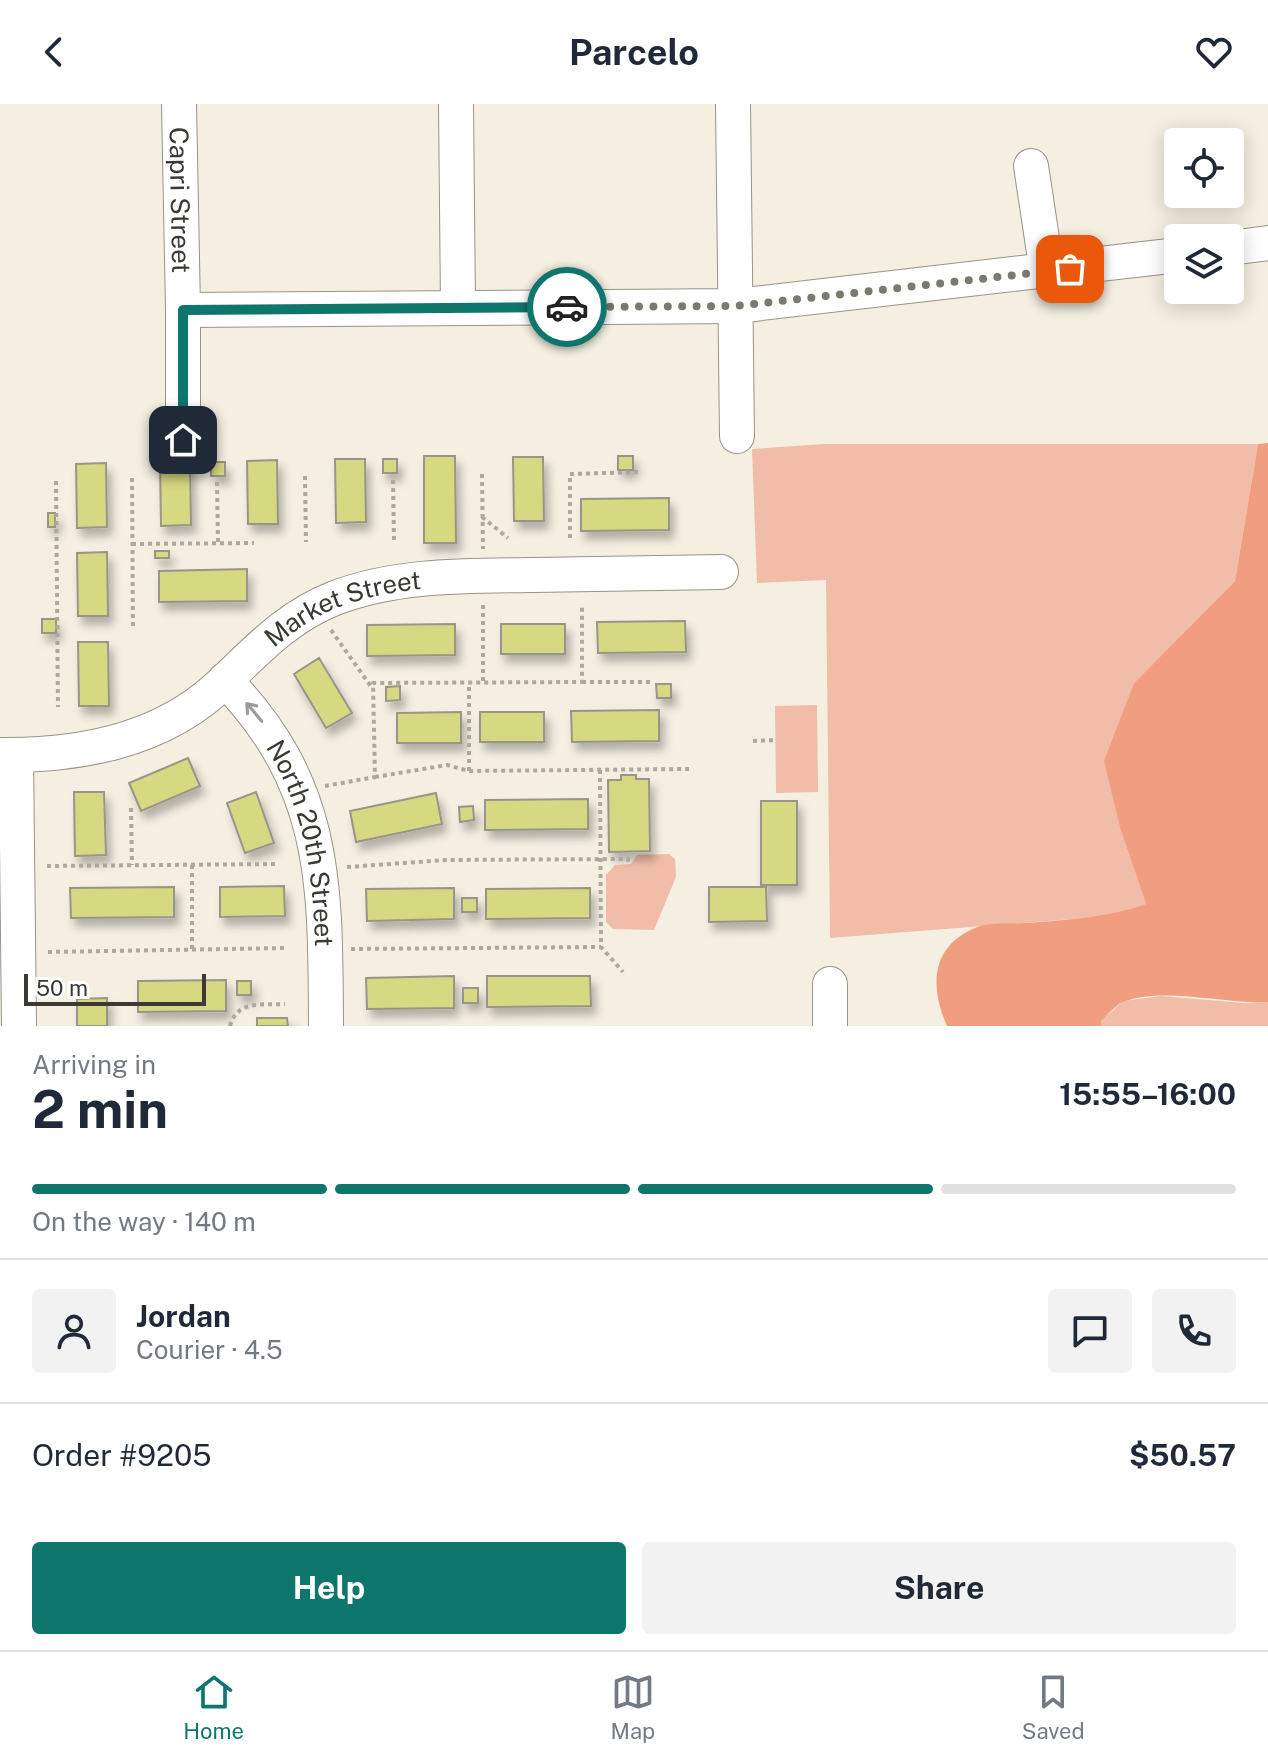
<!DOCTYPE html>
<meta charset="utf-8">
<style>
:root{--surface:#fff;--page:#f2f2f3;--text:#1f2937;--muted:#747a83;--line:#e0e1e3;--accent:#0f766e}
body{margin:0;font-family:"Public Sans",sans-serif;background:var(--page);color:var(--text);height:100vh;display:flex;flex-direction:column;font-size:30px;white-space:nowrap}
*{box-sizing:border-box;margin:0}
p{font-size:26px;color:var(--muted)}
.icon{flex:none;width:44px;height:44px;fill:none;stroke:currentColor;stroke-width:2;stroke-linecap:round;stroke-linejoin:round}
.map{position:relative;height:922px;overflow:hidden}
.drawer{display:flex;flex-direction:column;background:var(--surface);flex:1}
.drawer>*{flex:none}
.controls{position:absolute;left:1164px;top:24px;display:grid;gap:16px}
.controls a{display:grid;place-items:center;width:80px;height:80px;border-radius:8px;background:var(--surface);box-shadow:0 4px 20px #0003;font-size:40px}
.scale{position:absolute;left:24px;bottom:20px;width:182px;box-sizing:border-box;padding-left:8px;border:4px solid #3b3934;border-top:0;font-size:22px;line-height:28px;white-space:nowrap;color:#3b3934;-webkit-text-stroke:6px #fff;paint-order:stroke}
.pin{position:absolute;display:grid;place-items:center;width:68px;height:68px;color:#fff;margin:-34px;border-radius:16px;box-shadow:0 4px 12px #0006}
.courier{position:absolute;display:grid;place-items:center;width:80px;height:80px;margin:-40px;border:6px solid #0f766e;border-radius:50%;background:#fff;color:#222;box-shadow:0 2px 10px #0007}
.overview em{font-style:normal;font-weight:700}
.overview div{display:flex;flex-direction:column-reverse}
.overview{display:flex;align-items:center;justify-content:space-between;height:136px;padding:0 32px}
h1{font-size:52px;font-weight:700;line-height:60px}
.bar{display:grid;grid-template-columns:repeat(4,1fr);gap:12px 8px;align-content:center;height:96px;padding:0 32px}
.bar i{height:10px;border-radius:6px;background:var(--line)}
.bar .on{background:var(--accent)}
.bar p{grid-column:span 4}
.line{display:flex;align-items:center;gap:20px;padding:0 32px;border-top:2px solid var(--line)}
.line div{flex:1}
.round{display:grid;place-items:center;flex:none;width:84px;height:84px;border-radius:8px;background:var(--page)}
.action{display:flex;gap:16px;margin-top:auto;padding:16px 32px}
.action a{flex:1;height:92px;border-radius:8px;background:var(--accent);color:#fff;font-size:32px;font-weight:700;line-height:92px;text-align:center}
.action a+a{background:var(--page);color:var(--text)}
header{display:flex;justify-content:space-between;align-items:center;height:104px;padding:0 32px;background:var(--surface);font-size:36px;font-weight:700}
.tabs{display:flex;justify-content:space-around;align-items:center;height:112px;border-top:2px solid var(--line);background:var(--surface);font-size:22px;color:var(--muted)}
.tabs a{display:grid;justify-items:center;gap:4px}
.tabs .on{color:var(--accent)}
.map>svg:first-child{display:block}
.green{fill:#f1bda9}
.forest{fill:#f09e7f}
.building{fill:#d7d882;stroke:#969689;stroke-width:2;filter:url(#shadow)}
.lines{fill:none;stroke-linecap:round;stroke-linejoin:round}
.minor-casing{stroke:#999387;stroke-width:36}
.path{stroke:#aca89e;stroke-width:4;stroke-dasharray:4 4;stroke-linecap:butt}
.minor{stroke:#fff;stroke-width:34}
.oneway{stroke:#9d9c9a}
.done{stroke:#7c7971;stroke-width:8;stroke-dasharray:0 14.4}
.route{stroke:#0f766e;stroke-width:10}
.labels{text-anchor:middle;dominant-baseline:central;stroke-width:8;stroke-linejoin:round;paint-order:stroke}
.street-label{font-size:26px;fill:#3b3934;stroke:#fff}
</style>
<header><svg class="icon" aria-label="back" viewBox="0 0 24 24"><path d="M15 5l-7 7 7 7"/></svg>Parcelo<svg class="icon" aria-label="heart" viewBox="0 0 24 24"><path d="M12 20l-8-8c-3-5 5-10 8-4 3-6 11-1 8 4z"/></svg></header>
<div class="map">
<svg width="1268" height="922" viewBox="0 0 1268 922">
<defs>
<filter id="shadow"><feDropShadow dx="4.5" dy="8" stdDeviation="4" flood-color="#0004"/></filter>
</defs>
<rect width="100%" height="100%" fill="#f5efe2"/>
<path class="green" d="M824 340H1258L1235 477 1134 579 1105 657 1120 724 1146 800 1110 812 830 834 826 476 757 479 752 345Z
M817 601 818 688 776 689 775 602Z
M669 750 675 755 676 773 654 826 613 825 606 818V771L615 761 631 760 637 751Z
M1161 892 1244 899 1268 898V922H1101V917L1123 897Z"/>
<path class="forest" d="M1268 339V898C1224 900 1166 883 1125 897 1116 900 1108 911 1101 917V922H947C930 883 930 843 975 824 988 818 1010 820 1024 819 1066 816 1106 814 1146 800L1120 724 1104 657 1134 579 1235 477 1258 340Z"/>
<path class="building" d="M424 352H455L456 439H424Z
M618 352H633V366H618Z
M513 353H543L544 417H514Z
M335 355H365L366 418 336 419Z
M383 355H397V369H383Z
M277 356 278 420H248L247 357Z
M190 357 191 421 161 422 160 358Z
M211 358H225V372H211Z
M106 359 107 423 77 424 76 360Z
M669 394V426L581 427V395Z
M48 409H55V423H48Z
M155 447H169V454H155Z
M107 448 108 512H78L77 449Z
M247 465V497L159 498V467Z
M42 515H56V529H42Z
M685 517 686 548 598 549 597 518Z
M455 520V551L367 552V521Z
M501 520H565V550H501Z
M78 538H108L109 602H79Z
M319 554 352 609 326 624 294 570Z
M656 580H671V594H657Z
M400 582V596L386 597V583Z
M659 606V637L572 638 571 607Z
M461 608V639H397V609Z
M480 608H544V638H480Z
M188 654 200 682 141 707 129 679Z
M621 671H636V675H649L650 747 609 748 608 676H621Z
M74 688H104L106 751 75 752Z
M256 688 274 739 245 749 227 699Z
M436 689 442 720 356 738 350 707Z
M588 695V725L485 726V696Z
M761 697H797V781H761Z
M473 702 474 716 460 718 459 703Z
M284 782 285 812 220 813V783Z
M174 783V813L71 814 70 784Z
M709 783H766L767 817 709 818Z
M454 784V815L367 817 366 785Z
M590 784V814L486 815V785Z
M462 794H477V808H462Z
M454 872V904L367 905 366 874Z
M487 872H590L591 902 487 903Z
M226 876V907L138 908V877Z
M237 877H251V891H237Z
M463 884H478V899H463Z
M107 894V922H77V895Z
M257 914H287L288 922H257Z"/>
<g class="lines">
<g class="minor-casing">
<g id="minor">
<path id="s1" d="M179 0 183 206V336"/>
<path d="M456 0 458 203"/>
<path d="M733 0 737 332"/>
<path d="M1031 62 1047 168"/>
<path d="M1230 144 1268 139"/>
<path d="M183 206 736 202 1178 151"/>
<path id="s2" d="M225 576C329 683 325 783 326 922"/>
<path id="s3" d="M0 651C76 652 157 638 216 585 254 550 284 514 335 494 398 470 467 472 533 471 596 470 658 469 721 468"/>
<path d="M16 651 19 922"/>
<path d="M830 880V922"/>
</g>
</g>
<path class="path" d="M482 370 483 445
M305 372 306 438
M132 374 133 526
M393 376 394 437
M56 377 58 603
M217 378 218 439
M482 413 508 434
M570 434V370L642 368
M132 440 254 439
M483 501V579
M331 526 372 584
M582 578H654
M753 637 776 636
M600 666 601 843 623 868
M469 667V579
M375 673 447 661 469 667 689 665
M325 682 375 673 373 579 582 578V500
M131 704 132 761
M192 761V846
M47 762 279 760
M347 763 446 756 628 755V761
M351 845 601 843
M48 848 285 844
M230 922C237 896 262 901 285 900"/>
<use href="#minor" class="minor"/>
</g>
<defs><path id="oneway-shaft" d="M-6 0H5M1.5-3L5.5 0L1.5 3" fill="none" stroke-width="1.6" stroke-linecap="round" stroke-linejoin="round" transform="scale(2)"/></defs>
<use class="oneway" href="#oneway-shaft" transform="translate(254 608) rotate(-130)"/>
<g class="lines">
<path class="done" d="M567 203 736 202 1070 165"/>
<path class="route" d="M183 336V206L567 203"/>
</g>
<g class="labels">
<g class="street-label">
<text stroke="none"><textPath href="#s1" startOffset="96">Capri Street</textPath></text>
<text stroke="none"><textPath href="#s3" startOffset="386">Market Street</textPath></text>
<text stroke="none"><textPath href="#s2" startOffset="186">North 20th Street</textPath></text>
</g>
</g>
</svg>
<div class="controls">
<a><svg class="icon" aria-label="locate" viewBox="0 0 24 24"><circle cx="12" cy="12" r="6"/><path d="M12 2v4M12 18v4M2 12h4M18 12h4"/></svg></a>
<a><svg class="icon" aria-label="layers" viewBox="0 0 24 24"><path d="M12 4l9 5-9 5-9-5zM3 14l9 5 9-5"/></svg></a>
</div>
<div class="scale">50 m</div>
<div class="pin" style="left:1070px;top:165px;background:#ea580c"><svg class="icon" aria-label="bag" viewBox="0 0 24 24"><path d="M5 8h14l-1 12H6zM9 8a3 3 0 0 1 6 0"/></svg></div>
<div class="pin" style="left:183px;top:336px;background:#1f2937"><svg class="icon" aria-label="home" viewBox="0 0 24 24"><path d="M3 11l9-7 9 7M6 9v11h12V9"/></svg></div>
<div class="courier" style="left:567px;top:203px"><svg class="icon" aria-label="car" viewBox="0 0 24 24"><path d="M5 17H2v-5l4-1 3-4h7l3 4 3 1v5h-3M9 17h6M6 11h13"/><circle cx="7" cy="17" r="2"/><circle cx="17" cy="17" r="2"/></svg></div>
</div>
<section class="drawer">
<div class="overview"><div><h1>2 min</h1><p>Arriving in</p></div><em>15:55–16:00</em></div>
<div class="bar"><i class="on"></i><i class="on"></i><i class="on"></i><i></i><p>On the way · 140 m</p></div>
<div class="line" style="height:144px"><a class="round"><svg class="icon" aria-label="person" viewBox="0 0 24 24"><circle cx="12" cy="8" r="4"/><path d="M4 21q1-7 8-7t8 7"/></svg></a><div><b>Jordan</b><p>Courier · 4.5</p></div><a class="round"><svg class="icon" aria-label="chat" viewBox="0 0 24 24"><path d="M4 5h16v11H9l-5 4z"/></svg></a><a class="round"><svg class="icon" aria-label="phone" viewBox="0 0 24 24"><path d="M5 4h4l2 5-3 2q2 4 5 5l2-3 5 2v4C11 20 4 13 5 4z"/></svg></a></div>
<div class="line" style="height:104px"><div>Order #9205</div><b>$50.57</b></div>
<div class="action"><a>Help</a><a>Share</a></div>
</section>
<nav class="tabs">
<a class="on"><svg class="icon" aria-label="home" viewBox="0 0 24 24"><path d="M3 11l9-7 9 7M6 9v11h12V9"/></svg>Home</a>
<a><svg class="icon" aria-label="map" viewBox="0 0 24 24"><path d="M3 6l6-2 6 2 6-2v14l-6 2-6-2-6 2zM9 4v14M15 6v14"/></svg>Map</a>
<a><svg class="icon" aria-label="saved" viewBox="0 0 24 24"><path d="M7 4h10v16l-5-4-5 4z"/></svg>Saved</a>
</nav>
